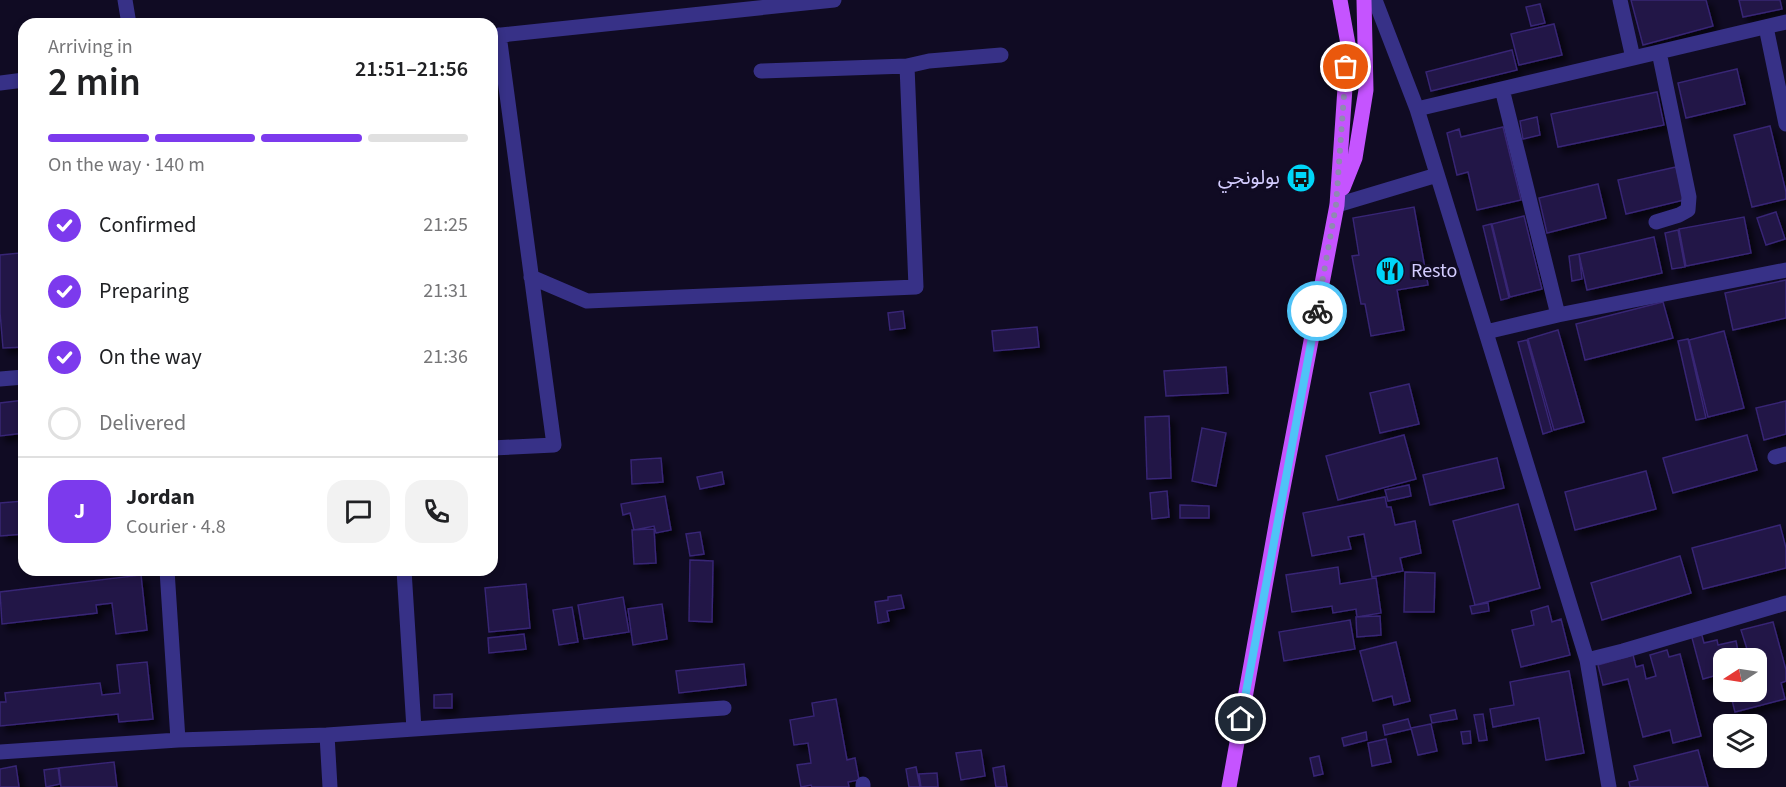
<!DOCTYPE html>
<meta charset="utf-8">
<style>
:root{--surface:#fff;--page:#f2f2f2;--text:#202124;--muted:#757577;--line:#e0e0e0;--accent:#7c3aed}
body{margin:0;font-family:"Source Sans 3","Noto Sans Arabic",sans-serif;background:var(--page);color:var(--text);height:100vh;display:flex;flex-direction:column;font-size:22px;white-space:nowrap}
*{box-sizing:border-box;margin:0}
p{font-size:20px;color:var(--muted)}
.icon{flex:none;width:33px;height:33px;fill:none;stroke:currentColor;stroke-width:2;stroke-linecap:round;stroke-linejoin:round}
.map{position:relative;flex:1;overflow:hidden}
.sheet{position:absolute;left:18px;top:18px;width:480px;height:558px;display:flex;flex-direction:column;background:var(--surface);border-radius:18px;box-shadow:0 3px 9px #0003}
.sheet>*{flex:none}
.needle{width:39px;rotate:258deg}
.tools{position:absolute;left:1713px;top:648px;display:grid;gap:12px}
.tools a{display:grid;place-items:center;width:54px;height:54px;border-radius:12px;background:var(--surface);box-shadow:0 3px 9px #0003;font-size:30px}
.pin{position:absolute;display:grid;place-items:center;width:51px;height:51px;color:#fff;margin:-26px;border:3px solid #fff;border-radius:50%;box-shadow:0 2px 6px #0007}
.courier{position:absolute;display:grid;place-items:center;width:60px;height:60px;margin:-30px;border:4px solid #4fc3f7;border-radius:50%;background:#fff;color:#222;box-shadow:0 2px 8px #0007}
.headline em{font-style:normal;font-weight:600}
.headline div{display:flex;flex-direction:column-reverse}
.headline{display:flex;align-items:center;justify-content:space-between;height:102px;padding:0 30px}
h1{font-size:39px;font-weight:600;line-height:45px}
.bar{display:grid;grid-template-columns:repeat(4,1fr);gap:9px 6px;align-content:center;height:72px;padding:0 30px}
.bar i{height:8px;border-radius:4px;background:var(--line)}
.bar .selected{background:var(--accent)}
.bar p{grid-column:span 4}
.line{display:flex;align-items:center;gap:15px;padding:0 30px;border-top:2px solid var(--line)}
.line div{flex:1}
.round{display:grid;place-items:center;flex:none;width:63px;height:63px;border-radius:18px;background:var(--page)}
ol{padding:0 30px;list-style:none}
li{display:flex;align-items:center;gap:18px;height:66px}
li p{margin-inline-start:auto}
li .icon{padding:6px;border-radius:50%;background:var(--accent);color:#fff;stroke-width:4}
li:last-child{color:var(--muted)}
li i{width:33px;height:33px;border:3px solid var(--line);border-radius:50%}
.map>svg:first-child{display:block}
.building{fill:#211546;stroke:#372574;stroke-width:1.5;filter:url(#shadow)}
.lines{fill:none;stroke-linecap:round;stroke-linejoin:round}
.minor{stroke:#373187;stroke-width:15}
.major{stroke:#c554ff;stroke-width:15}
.done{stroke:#8f89b2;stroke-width:6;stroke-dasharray:0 10.8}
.route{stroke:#4fc3f7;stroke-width:8}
.labels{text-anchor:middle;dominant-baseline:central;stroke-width:6;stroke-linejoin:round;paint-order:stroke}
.poi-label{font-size:20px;fill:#d4cdff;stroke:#100b23;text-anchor:end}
</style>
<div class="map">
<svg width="1786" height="787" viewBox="0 0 1786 787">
<defs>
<filter id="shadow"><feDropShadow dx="5.5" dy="5.5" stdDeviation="3" flood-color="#0009"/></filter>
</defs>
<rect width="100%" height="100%" fill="#100b23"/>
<path class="building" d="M1631 0H1706L1713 26 1643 45Z
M1739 0H1780L1782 9 1743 17Z
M1540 4 1545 23 1531 26 1526 7Z
M1554 24 1562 55 1519 65 1511 34Z
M1512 50 1517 70 1431 91 1426 72Z
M1737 69 1745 104 1686 118 1678 83Z
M1657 92 1664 125 1558 147 1551 114Z
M1537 117 1540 135 1523 139 1520 121Z
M1770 126 1786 192V199L1752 207 1734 135Z
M1503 127 1521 200 1477 210 1468 172 1457 175 1447 133 1459 129 1461 137Z
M1676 167 1684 200 1626 214 1618 180Z
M24 174V219H19V175Z
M1598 184 1606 218 1547 233 1539 198Z
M1414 207 1428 285 1397 290 1404 330 1371 336 1365 304H1361L1352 256 1359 255 1353 218Z
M1776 212 1785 239 1766 245 1757 218Z
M1524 216 1542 289 1510 297 1492 224Z
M1744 217 1751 253 1686 266 1679 229Z
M1491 224 1509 298 1501 300 1483 226Z
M1678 230 1685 267 1672 269 1665 233Z
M1654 237 1662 273 1587 290 1579 254Z
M20 253 24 306V347L3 348 0 312V255Z
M1579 254 1582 279 1572 281 1569 256Z
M1786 280V318L1733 330 1725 293Z
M1663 302 1673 338 1585 360 1576 324Z
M903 311 905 328 890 330 888 313Z
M1037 327 1039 347 994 351 992 331Z
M1558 330 1584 422 1554 430 1528 339Z
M1724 331 1744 408 1708 417 1689 340Z
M1688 339 1706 418 1696 420 1678 341Z
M1527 340 1552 431 1543 434 1518 342Z
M1226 367 1228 393 1166 396 1164 371Z
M1409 384 1419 424 1380 433 1370 393Z
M24 400V433L0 436V403Z
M1786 401V434L1764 440 1756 408Z
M1169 416 1171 478 1147 479 1145 417Z
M1202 428 1226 433 1216 486 1192 481Z
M1404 435 1416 479 1338 500 1326 456Z
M1747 435 1757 470 1673 493 1663 458Z
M661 458 663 482 632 484 631 460Z
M1497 458 1504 488 1430 505 1423 475Z
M1646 471 1656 509 1575 530 1565 492Z
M722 472 724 484 700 489 697 477Z
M1409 485 1411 496 1388 501 1385 490Z
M1167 491 1169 517 1152 519 1150 493Z
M665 496 671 530 656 533 654 526 634 530 630 513 623 515 621 504Z
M1385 497 1387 507H1391L1395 525 1415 521 1421 553 1400 558 1403 571 1372 577 1364 534 1348 537 1351 549 1312 556 1303 513Z
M24 501V534L0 536V503Z
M1518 504 1540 588 1475 605 1453 521Z
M1180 505 1209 506V518H1180Z
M1780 525 1786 548V568L1703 589 1692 548Z
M654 529 656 563 634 564 632 530Z
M700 532 704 554 690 556 686 534Z
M1680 556 1691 593 1602 620 1591 583Z
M690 560 713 561 712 622 689 621Z
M1338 567 1340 584 1376 578 1381 613 1357 617 1356 609 1333 613 1332 606 1292 612 1286 575Z
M1405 572 1435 573 1434 612H1404Z
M141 575 147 630 116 634 112 603 96 605 97 613 2 624 0 592Z
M526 584 530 628 489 632 485 588Z
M901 595 904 608 887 611 889 621 878 623 875 602 888 600V597Z
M623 597 629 632 584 639 578 605Z
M1488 603 1489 611 1472 614 1470 606Z
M662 604 667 639 633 645 628 609Z
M1548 606 1552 622 1561 619 1570 655 1521 667 1512 630 1534 625 1531 611Z
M572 607 578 642 559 645 553 610Z
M1380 616 1381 635 1357 637 1356 617Z
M1350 620 1355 649 1284 661 1279 632Z
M1773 622 1786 670V681L1781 683 1785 699 1735 712 1730 692H1756V658H1724V673L1703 679 1691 634 1701 632 1704 643 1717 640 1718 645 1736 641 1738 651 1747 649 1741 630Z
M524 634 526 649 489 653 488 638Z
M1396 642 1410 701 1394 705 1392 696 1373 701 1360 651Z
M1667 650 1669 657 1680 654 1701 736 1673 743 1670 730 1643 737 1628 679 1603 685 1598 665 1633 655 1636 667 1643 665 1646 679 1656 676 1650 655Z
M147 662 153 719 119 722 118 714 0 726V702H6L5 693 100 683 102 695 120 693 117 665Z
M744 664 746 685 679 693 676 671Z
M1569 671 1584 753 1546 760 1539 718 1493 727 1490 709 1514 705 1510 682Z
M452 694V708H434V695Z
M836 699 847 760 855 758 859 780 848 782 849 787H812L811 785 801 787 797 765 811 763 808 743 794 745 790 720 814 716 812 703Z
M1455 710 1457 719 1432 723 1430 715Z
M1483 714 1487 740 1479 741 1474 715Z
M1408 719 1411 729 1385 735 1383 725Z
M1431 724 1437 751 1418 755 1411 728Z
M1470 731 1471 743 1463 744 1461 732Z
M1366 732 1367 740 1344 746 1342 738Z
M1386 739 1391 762 1372 766 1368 743Z
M981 750 985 776 961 780 956 753Z
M1698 750 1708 787H1630L1629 782 1638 780 1634 766Z
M1319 756 1323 774 1314 776 1310 758Z
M114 762 117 787H61L59 768Z
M16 766 19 787H0V769Z
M1004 766 1007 787H996L993 768Z
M916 767 920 787H909L906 769Z
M58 768 60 784 46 787 44 770Z
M937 773 938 787H921L919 774Z"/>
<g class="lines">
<path class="minor" d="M125 0 129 24
M1375 0 1417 109 1587 660 1609 787
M1620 0 1633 58
M1766 27 1786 124
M492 36 834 0
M761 71 907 66 929 61 1001 55
M0 83 24 80
M1502 89 1558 315
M1417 109 1786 22
M1337 205 1437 175
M1656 222 1679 215 1688 210 1689 197 1659 52
M531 277 587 301 916 287 907 66
M1486 332 1558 315 1786 270
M0 379 24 377
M492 448 554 445 499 35
M1775 457 1786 454
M167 570 178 740 327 735 330 787
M1587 660 1623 651 1786 603
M414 729 724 708
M327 735 414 729 404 570
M0 752 178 740
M863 784V787"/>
<path class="major" d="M1343 188 1355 158 1366 90 1364 0
M1229 787 1278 514 1337 205 1348 44 1340 0"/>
</g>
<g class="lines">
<path class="done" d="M1317 311 1336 205 1346 67"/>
<path class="route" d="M1241 719 1317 311"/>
</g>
<defs>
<g id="bus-disc" transform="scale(1.5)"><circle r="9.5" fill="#00d6f8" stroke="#100b23"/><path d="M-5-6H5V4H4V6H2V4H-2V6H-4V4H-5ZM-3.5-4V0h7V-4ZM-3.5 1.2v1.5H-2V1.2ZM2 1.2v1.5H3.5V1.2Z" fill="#111"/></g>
<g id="restaurant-disc" transform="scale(1.5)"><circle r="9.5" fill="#00d6f8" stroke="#100b23"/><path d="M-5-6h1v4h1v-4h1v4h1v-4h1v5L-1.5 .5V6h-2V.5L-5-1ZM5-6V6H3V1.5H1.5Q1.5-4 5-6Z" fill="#111"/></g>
</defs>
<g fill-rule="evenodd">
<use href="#bus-disc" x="1301" y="178"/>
<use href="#restaurant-disc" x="1390" y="271"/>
</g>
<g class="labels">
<g class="poi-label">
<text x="1280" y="178">بولونجي</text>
<text x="1411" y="271" text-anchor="start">Resto</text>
</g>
</g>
</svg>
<div class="tools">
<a><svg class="needle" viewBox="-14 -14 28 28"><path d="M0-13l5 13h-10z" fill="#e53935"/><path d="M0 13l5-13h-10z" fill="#757577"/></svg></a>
<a><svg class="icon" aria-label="layers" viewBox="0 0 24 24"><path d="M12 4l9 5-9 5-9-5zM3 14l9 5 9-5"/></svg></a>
</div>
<div class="pin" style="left:1346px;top:67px;background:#ea580c"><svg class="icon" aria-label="bag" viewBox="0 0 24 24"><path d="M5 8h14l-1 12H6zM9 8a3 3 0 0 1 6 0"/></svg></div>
<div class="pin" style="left:1241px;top:719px;background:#1f2937"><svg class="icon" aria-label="home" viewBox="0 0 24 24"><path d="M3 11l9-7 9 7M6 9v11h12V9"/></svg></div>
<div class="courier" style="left:1317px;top:311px"><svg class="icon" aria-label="bike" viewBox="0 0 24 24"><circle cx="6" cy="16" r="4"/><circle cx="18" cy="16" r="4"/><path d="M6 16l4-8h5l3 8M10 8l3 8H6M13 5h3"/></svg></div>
<section class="sheet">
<div class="headline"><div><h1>2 min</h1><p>Arriving in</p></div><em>21:51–21:56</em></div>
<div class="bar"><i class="selected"></i><i class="selected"></i><i class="selected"></i><i></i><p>On the way · 140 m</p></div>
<ol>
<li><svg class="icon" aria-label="check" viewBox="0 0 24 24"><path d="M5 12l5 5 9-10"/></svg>Confirmed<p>21:25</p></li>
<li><svg class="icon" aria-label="check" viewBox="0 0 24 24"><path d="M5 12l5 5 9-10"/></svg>Preparing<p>21:31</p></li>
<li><svg class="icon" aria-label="check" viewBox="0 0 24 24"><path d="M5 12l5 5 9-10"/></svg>On the way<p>21:36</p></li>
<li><i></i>Delivered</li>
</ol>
<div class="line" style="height:108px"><b class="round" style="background:var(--accent);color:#fff">J</b><div><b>Jordan</b><p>Courier · 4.8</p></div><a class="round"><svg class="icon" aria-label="chat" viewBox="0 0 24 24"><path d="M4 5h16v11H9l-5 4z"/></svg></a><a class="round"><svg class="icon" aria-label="phone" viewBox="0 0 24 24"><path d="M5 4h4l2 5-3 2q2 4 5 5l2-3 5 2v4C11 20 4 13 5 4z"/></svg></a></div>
</section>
</div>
